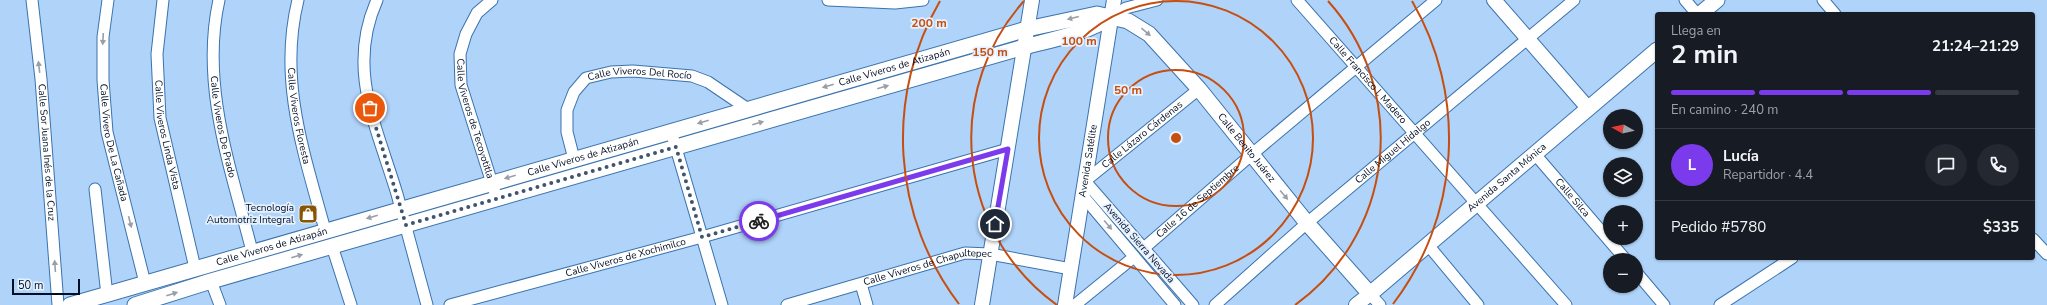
<!DOCTYPE html>
<html lang="es">
<meta charset="utf-8">
<style>
:root{--surface:#171b24;--page:#242831;--text:#f1f3f6;--muted:#9ea1a6;--line:#363941;--accent:#7c3aed}
body{margin:0;font-family:"Nunito Sans",sans-serif;background:var(--page);color:var(--text);height:100vh;display:flex;flex-direction:column;font-size:15px;white-space:nowrap}
*{box-sizing:border-box;margin:0}
p{font-size:13px;color:var(--muted)}
.icon{flex:none;width:22px;height:22px;fill:none;stroke:currentColor;stroke-width:2;stroke-linecap:round;stroke-linejoin:round}
.map{position:relative;flex:1;overflow:hidden}
.details{position:absolute;left:1655px;top:12px;width:380px;height:248px;display:flex;flex-direction:column;background:var(--surface);border-radius:4px;box-shadow:0 1px 3px #0004}
.details>*{flex:none}
.needle{width:26px;rotate:278deg}
.controls{position:absolute;left:1603px;top:109px;display:grid;gap:8px}
.controls a{display:grid;place-items:center;width:40px;height:40px;border-radius:50%;background:var(--surface);box-shadow:0 1px 3px #0004;font-size:20px}
.scale{position:absolute;left:12px;bottom:10px;width:68px;box-sizing:border-box;padding-left:4px;border:2px solid #000f25;border-top:0;font-size:11px;line-height:14px;white-space:nowrap;color:#000f25;-webkit-text-stroke:3px #e5f1fe;paint-order:stroke}
.pin{position:absolute;display:grid;place-items:center;width:34px;height:34px;color:#fff;margin:-17px;border:2px solid #fff;border-radius:50%;box-shadow:0 1px 4px #0007}
.courier{position:absolute;display:grid;place-items:center;width:40px;height:40px;margin:-20px;border:3px solid #7c3aed;border-radius:50%;background:#fff;color:#222;box-shadow:0 1px 5px #0007}
.summary em{font-style:normal;font-weight:700}
.summary div{display:flex;flex-direction:column-reverse}
.summary{display:flex;align-items:center;justify-content:space-between;height:68px;padding:0 16px}
h1{font-size:26px;font-weight:700;line-height:30px}
.bar{display:grid;grid-template-columns:repeat(4,1fr);gap:6px 4px;align-content:center;height:48px;padding:0 16px}
.bar i{height:5px;border-radius:3px;background:var(--line)}
.bar .on{background:var(--accent)}
.bar p{grid-column:span 4}
.line{display:flex;align-items:center;gap:10px;padding:0 16px;border-top:1px solid var(--line)}
.line div{flex:1}
.round{display:grid;place-items:center;flex:none;width:42px;height:42px;border-radius:21px;background:var(--page)}
.map>svg:first-child{display:block}
.lines{fill:none;stroke-linecap:round;stroke-linejoin:round}
.minor-casing{stroke:#3a73ad;stroke-width:13}
.tertiary-casing{stroke:#3a73ad;stroke-width:16}
.secondary-casing{stroke:#3a73ad;stroke-width:17}
.minor{stroke:#fff;stroke-width:11}
.tertiary{stroke:#fff;stroke-width:14}
.secondary{stroke:#fff;stroke-width:15}
.oneway{fill:#999fa8}
.done{stroke:#3e546f;stroke-width:4;stroke-dasharray:0 7.2}
.route{stroke:#7c3aed;stroke-width:5}
.ring{fill:none;stroke:#c54e10;stroke-width:2}
.labels{text-anchor:middle;dominant-baseline:central;stroke-width:3.5;stroke-linejoin:round;paint-order:stroke}
.street-label{font-size:10px;fill:#000f25;stroke:#e5f1fe}
.poi-label{font-size:10px;fill:#000f25;stroke:#e5f1fe;text-anchor:end}
.centre{fill:#c54e10;stroke:#e5f1fe;stroke-width:2}
.ring-label{font-size:12px;text-anchor:middle;font-weight:bold;fill:#c54e10;stroke:#e5f1fe;stroke-width:3.5;stroke-linejoin:round;paint-order:stroke}
</style>
<div class="map">
<svg width="2047" height="305" viewBox="0 0 2047 305">
<rect width="100%" height="100%" fill="#b0d3f9"/>
<g class="lines">
<g class="minor-casing">
<g id="minor">
<path id="s1" d="M32 0 41 79 58 305"/>
<path id="s2" d="M108 0 103 37V80L107 132 145 283"/>
<path id="s3" d="M163 0 157 54 160 118 195 268"/>
<path id="s4" d="M219 0C200 85 231 169 252 251"/>
<path id="s5" d="M298 0C278 80 304 153 325 230"/>
<path d="M377 0C346 69 377 127 397 194 407 231 417 268 427 305"/>
<path id="s6" d="M492 0 477 13 466 34 460 54 461 85 497 199"/>
<path d="M828 0 895 3 923 0"/>
<path id="s7" d="M1297 0 1566 305"/>
<path d="M1685 0 1697 14"/>
<path d="M1823 0 1835 14"/>
<path d="M1111 17 1126 8 1157 0"/>
<path d="M671 131 722 305"/>
<path id="s8" d="M1534 153 1626 260"/>
<path id="s9" d="M574 159 567 132V110L574 92 586 78 611 72 633 71 692 76 708 82 748 109"/>
<path d="M95 189 107 295"/>
<path d="M1083 196 1175 305"/>
<path d="M2033 239 2047 254"/>
<path d="M1428 245 1478 305"/>
<path d="M332 246 351 305"/>
<path id="s10" d="M1144 248 1251 155 1436 0"/>
<path d="M1636 272 1664 305"/>
<path d="M211 281 220 305"/>
<path d="M861 284 867 305"/>
<path d="M1370 294 1380 305"/>
<path id="s11" d="M450 305 702 237 1008 149"/>
<path id="s12" d="M787 305 965 253 990 254 1071 269"/>
<path d="M1075 305 1134 257"/>
<path id="s13" d="M1193 305 1085 181 1199 89"/>
<path id="s14" d="M1215 305 1307 223 1574 0"/>
<path d="M1720 305 1792 258"/>
</g>
</g>
<g class="tertiary-casing">
<g id="tertiary">
<path d="M1494 0 1588 108"/>
<path d="M982 305 1032 0"/>
<path id="s15" d="M1065 305 1114 0"/>
<path d="M1356 305 1370 294"/>
</g>
</g>
<g class="secondary-casing">
<g id="secondary">
<path d="M1700 14 1717 0"/>
<path id="s16" d="M70 305 1027 29 1097 14 1128 21 1149 34 1199 89 1307 223 1370 294 1657 50"/>
<path d="M135 305 211 281 1024 47C1054 39 1085 34 1111 17"/>
</g>
</g>
<use href="#minor" class="minor"/>
<use href="#tertiary" class="tertiary"/>
<use href="#secondary" class="secondary"/>
</g>
<defs><path id="oneway-solid" d="M-6-.8H1V-3.2L6.5 0L1 3.2V.8H-6Z"/></defs>
<g class="oneway">
<use href="#oneway-solid" transform="translate(1073 18) rotate(166)"/>
<use href="#oneway-solid" transform="translate(1146 32) rotate(40)"/>
<use href="#oneway-solid" transform="translate(103 39) rotate(93)"/>
<use href="#oneway-solid" transform="translate(39 67) rotate(-97)"/>
<use href="#oneway-solid" transform="translate(828 86) rotate(164)"/>
<use href="#oneway-solid" transform="translate(883 87) rotate(-16)"/>
<use href="#oneway-solid" transform="translate(703 122) rotate(164)"/>
<use href="#oneway-solid" transform="translate(758 123) rotate(-16)"/>
<use href="#oneway-solid" transform="translate(510 177) rotate(164)"/>
<use href="#oneway-solid" transform="translate(1284 195) rotate(50)"/>
<use href="#oneway-solid" transform="translate(372 217) rotate(164)"/>
<use href="#oneway-solid" transform="translate(130 222) rotate(76)"/>
<use href="#oneway-solid" transform="translate(1108 225) rotate(50)"/>
<use href="#oneway-solid" transform="translate(297 256) rotate(-16)"/>
<use href="#oneway-solid" transform="translate(55 266) rotate(-94)"/>
<use href="#oneway-solid" transform="translate(172 294) rotate(-18)"/>
</g>
<g class="lines">
<path class="done" d="M370 108 406 225 676 147 702 237 759 221"/>
<path class="route" d="M759 221 1008 149 995 224"/>
</g>
<g class="ring">
<circle cx="1176" cy="138" r="68"/>
<circle cx="1176" cy="138" r="137"/>
<path d="M1057 305A205 205 0 0 1 1024 1M1328 1A205 205 0 0 1 1295 305"/>
<path d="M959 304A273 273 0 0 1 940 1M1412 1A273 273 0 0 1 1393 304"/>
</g>
<defs>
<g id="shop-square" transform="scale(1)"><rect x="-9" y="-9" width="18" height="18" rx="4" fill="#850" stroke="#e5f1fe"/><path d="M-5-2.5h2.3a2.7 3.5 0 0 1 5.4 0H5L5.5 6h-11ZM-1.5-2.5h3a1.5 2.3 0 0 0-3 0Z" fill="#fff"/></g>
</defs>
<g fill-rule="evenodd">
<use href="#shop-square" x="308" y="214"/>
</g>
<g class="labels">
<g class="street-label">
<text stroke="none"><textPath href="#s16" startOffset="858">Calle Viveros de Atizapán</textPath></text>
<text stroke="none"><textPath href="#s9" startOffset="142">Calle Viveros Del Rocío</textPath></text>
<text stroke="none"><textPath href="#s7" startOffset="107">Calle Francisco I. Madero</textPath></text>
<text stroke="none"><textPath href="#s5" startOffset="117">Calle Viveros Floresta</textPath></text>
<text stroke="none"><textPath href="#s6" startOffset="131">Calle Viveros de Tecoyotitla</textPath></text>
<text stroke="none"><textPath href="#s4" startOffset="128">Calle Viveros De Prado</textPath></text>
<text stroke="none"><textPath href="#s3" startOffset="136">Calle Viveros Linda Vista</textPath></text>
<text stroke="none"><textPath href="#s13" startOffset="238">Calle Lázaro Cárdenas</textPath></text>
<text stroke="none"><textPath href="#s2" startOffset="144">Calle Vivero De La Cañada</textPath></text>
<text stroke="none"><textPath href="#s16" startOffset="1274">Calle Benito Juárez</textPath></text>
<text stroke="none"><textPath href="#s14" startOffset="235">Calle Miguel Hidalgo</textPath></text>
<text stroke="none"><textPath href="#s1" startOffset="153">Calle Sor Juana Inés de la Cruz</textPath></text>
<text stroke="none"><textPath href="#s16" startOffset="534">Calle Viveros de Atizapán</textPath></text>
<text stroke="none"><textPath href="#s15" startOffset="146">Avenida Satélite</textPath></text>
<text stroke="none"><textPath href="#s16" startOffset="1645">Avenida Santa Mónica</textPath></text>
<text stroke="none"><textPath href="#s8" startOffset="59">Calle Silca</textPath></text>
<text stroke="none"><textPath href="#s10" startOffset="71">Calle 16 de Septiembre</textPath></text>
<text transform="translate(1139 243) rotate(49)">Avenida Sierra Nevada</text>
<text stroke="none"><textPath href="#s16" startOffset="210">Calle Viveros de Atizapán</textPath></text>
<text stroke="none"><textPath href="#s11" startOffset="182">Calle Viveros de Xochimilco</textPath></text>
<text stroke="none"><textPath href="#s12" startOffset="146">Calle Viveros de Chapultepec</textPath></text>
</g>
<g class="poi-label">
<text x="294" y="208">Tecnología<tspan x="294" dy="12">Automotriz Integral</tspan></text>
</g>
</g>
<circle cx="1176" cy="138" r="6" class="centre"/>
<g class="ring-label">
<text x="929" y="27">200 m</text>
<text x="1079" y="45">100 m</text>
<text x="990" y="56">150 m</text>
<text x="1128" y="94">50 m</text>
</g>
</svg>
<div class="controls">
<a><svg class="needle" viewBox="-14 -14 28 28"><path d="M0-13l5 13h-10z" fill="#e53935"/><path d="M0 13l5-13h-10z" fill="#9ea1a6"/></svg></a>
<a><svg class="icon" aria-label="layers" viewBox="0 0 24 24"><path d="M12 4l9 5-9 5-9-5zM3 14l9 5 9-5"/></svg></a>
<a>+</a>
<a>−</a>
</div>
<div class="scale">50 m</div>
<div class="pin" style="left:370px;top:108px;background:#ea580c"><svg class="icon" aria-label="bag" viewBox="0 0 24 24"><path d="M5 8h14l-1 12H6zM9 8a3 3 0 0 1 6 0"/></svg></div>
<div class="pin" style="left:995px;top:224px;background:#1f2937"><svg class="icon" aria-label="home" viewBox="0 0 24 24"><path d="M3 11l9-7 9 7M6 9v11h12V9"/></svg></div>
<div class="courier" style="left:759px;top:221px"><svg class="icon" aria-label="bike" viewBox="0 0 24 24"><circle cx="6" cy="16" r="4"/><circle cx="18" cy="16" r="4"/><path d="M6 16l4-8h5l3 8M10 8l3 8H6M13 5h3"/></svg></div>
<section class="details">
<div class="summary"><div><h1>2 min</h1><p>Llega en</p></div><em>21:24–21:29</em></div>
<div class="bar"><i class="on"></i><i class="on"></i><i class="on"></i><i></i><p>En camino · 240 m</p></div>
<div class="line" style="height:72px"><b class="round" style="background:var(--accent);color:#fff">L</b><div><b>Lucía</b><p>Repartidor · 4.4</p></div><a class="round"><svg class="icon" aria-label="chat" viewBox="0 0 24 24"><path d="M4 5h16v11H9l-5 4z"/></svg></a><a class="round"><svg class="icon" aria-label="phone" viewBox="0 0 24 24"><path d="M5 4h4l2 5-3 2q2 4 5 5l2-3 5 2v4C11 20 4 13 5 4z"/></svg></a></div>
<div class="line" style="height:52px"><div>Pedido #5780</div><b>$335</b></div>
</section>
</div>
